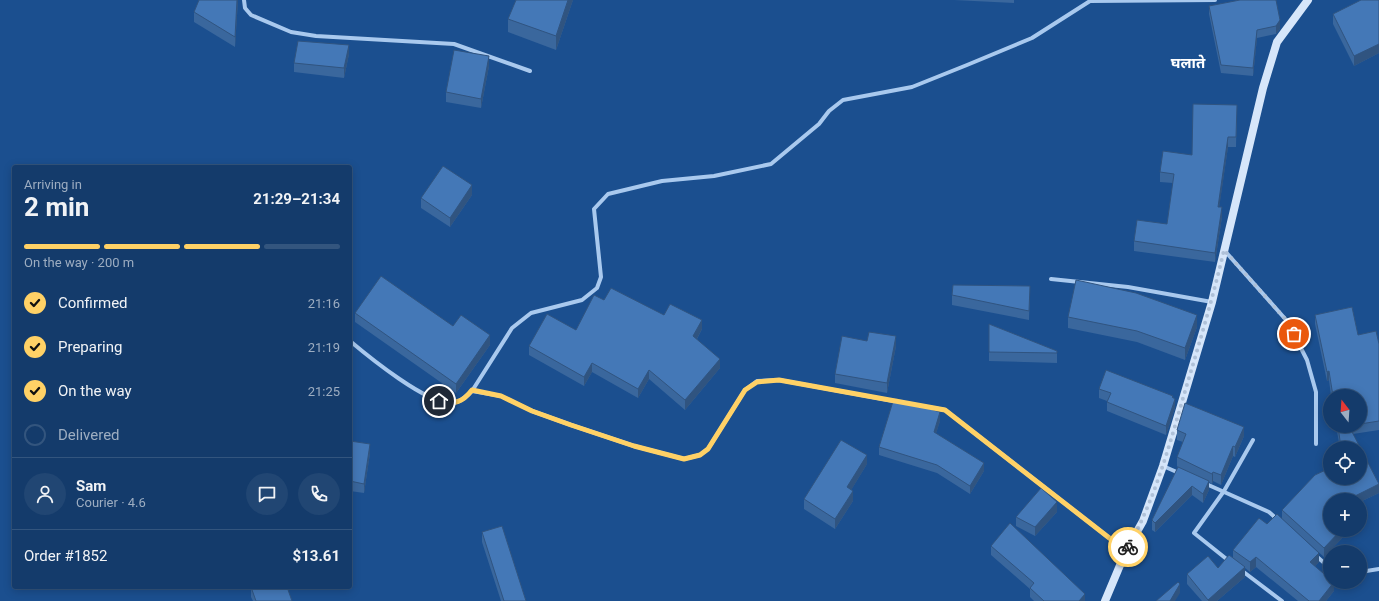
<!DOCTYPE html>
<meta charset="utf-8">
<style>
:root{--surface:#143b6b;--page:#214673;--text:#f1f3f6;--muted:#9dadc1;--line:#33557e;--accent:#ffd166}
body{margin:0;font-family:Roboto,"Noto Sans Devanagari",sans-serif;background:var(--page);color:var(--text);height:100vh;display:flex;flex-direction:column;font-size:15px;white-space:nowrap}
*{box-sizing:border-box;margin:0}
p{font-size:13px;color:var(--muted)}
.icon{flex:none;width:22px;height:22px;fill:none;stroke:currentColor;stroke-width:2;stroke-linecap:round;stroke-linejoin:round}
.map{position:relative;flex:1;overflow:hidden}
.sheet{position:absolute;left:12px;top:165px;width:340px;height:424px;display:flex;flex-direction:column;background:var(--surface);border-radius:4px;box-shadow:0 2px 10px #0003,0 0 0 1px var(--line)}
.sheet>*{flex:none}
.needle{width:26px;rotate:343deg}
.buttons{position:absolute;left:1323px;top:389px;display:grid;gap:8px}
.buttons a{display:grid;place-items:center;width:44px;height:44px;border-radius:50%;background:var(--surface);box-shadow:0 2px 10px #0003,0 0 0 1px var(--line);font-size:20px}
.pin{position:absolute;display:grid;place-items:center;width:34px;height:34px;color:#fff;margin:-17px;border:2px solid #fff;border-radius:50%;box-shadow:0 1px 4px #0007}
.courier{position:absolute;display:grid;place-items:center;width:40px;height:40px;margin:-20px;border:3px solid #ffd166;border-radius:50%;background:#fff;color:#222;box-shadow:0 1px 5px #0007}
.summary em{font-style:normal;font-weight:700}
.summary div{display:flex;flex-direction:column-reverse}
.summary{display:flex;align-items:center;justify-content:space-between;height:68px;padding:0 12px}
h1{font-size:26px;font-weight:700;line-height:30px}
.bar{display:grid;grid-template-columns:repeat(4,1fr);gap:6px 4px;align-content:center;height:48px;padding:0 12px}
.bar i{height:5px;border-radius:3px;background:var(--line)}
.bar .active{background:var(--accent)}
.bar p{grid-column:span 4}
.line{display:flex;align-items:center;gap:10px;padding:0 12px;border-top:1px solid var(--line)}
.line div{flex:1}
.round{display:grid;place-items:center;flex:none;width:42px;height:42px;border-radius:21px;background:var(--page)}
ol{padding:0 12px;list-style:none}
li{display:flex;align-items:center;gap:12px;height:44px}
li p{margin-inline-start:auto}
li .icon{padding:4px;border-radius:50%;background:var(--accent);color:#111;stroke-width:4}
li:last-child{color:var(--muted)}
li i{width:22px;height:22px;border:2px solid var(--line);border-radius:50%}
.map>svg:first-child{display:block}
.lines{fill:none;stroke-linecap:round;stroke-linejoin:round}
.minor{stroke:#a9c9ee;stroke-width:4}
.secondary{stroke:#d6e6fa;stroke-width:8}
.wall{fill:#3a679d}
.shaded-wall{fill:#305480}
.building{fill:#4478b7;stroke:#305480}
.done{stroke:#afc1d8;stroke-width:4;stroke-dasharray:0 7.2}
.route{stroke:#ffd166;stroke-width:5}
.labels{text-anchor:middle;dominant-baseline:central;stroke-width:3;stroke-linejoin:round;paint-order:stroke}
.district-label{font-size:15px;font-weight:bold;fill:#fff;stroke:#1b4f8f}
</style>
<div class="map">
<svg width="1379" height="601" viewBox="0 0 1379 601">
<rect width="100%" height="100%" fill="#1b4f8f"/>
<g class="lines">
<path class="minor" d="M244 0 245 8 251 15 291 32 316 36 454 44 530 71
M1224 250 1287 321 1307 360 1316 392V444
M1051 279 1128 287 1212 302
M350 341C369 357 428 405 452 403 460 403 467 396 472 391L512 328 531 313 582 300 597 288 601 277 594 209 608 194 662 181 714 176 771 164 819 124 829 111 843 100 912 87 967 65 1032 38 1090 1 1215 0
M472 391 501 396 532 411 571 425 634 446 684 459 700 455 708 449 745 390 757 381 779 380 899 402
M909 404 945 410 1126 551
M1163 466 1179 473
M1204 483 1269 512 1278 520
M1315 555 1330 568
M1229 561 1194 533 1224 491 1253 440
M1241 570 1282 601
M1360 572 1379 569"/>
<path class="secondary" d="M1105 601 1126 551 1143 521 1163 466 1212 302 1263 88 1277 42 1308 0"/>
</g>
<path class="wall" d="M238 0 235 47 194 22V12Z
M516 0H573L556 50 508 32V19Z
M954 0H1014V3Z
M1240 0 1280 29 1276 34 1257 38 1253 76 1221 73 1209 14V6Z
M1379 0V53L1354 66 1333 24V14Z
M349 54 344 78 294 72V63Z
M489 66 481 108 446 102V92Z
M1237 105 1236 147H1228L1219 207 1222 217 1215 262 1134 251V241L1167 224 1173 183 1160 182V172L1192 155Z
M472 195 450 227 421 208V198Z
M1030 286 1029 320 952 305V295Z
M604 300 664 315 702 329 697 339 720 368 685 410 649 379 638 398 592 372 584 386 529 355V346L576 330Z
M1352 307 1358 335 1376 331 1379 344V430L1353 434 1379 484V493L1360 502V500H1330V530H1350L1324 557 1282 519V510L1315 475 1330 468V478H1360V448H1340L1336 426H1360V396H1331L1329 380 1327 381 1315 324V315Z
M355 313 453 326 490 345 456 393 355 322Z
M1068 317 1197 327 1185 360 1137 342 1068 328Z
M989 324 1057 351V363L989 361Z
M867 341 896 346 887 393 835 383V374Z
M1099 389 1173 398 1175 408 1166 435 1107 411V401L1099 398Z
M940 421 936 433 984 471 970 494 937 473 879 455V447Z
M1177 430 1244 436 1235 457 1233 456 1221 485 1213 481 1212 484 1209 482V490L1203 503 1192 495 1155 532 1152 530V520L1178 467 1177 466V457L1183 442 1177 440Z
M350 441 370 453 364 493 350 491Z
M867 464 851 490 853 501 835 529 804 509V499Z
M1057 512 1035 536 1016 526V517Z
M1267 524 1319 562 1315 566 1334 591 1326 601H1298L1256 567 1250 572 1245 568V577L1217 601H1202L1187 584V574L1218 568 1233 559V550Z
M482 532 526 601H501L482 542Z
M991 546 1085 601H1034L1030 597V589L991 555Z
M251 587 292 601H253L251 597Z"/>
<path class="shaded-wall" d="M237 0H238L235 47V37Z
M568 0H573L556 50V36Z
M1280 20V29L1276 34V26Z
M1257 30V38L1253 76V68Z
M1379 44V53L1354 66V56Z
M349 45V54L344 78V68Z
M489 56V66L481 108V99Z
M1228 137V147L1218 216V207Z
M472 185V195L450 227V218Z
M1222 207V217L1215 262V253Z
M1197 315V327L1185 360V348Z
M702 320V329L693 346V336Z
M490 335V345L456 393V384Z
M896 336V346L887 393V383Z
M720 359V368L685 410V400Z
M592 363V372L584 386V377Z
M649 370V379L638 398V389Z
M1329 371V380L1327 381V372Z
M1175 399V408L1166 435V426Z
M940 412V421L934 440V432Z
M1244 427V436L1235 457V447Z
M370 444V453L364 493V484Z
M1233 446V456L1221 485V475Z
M867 455V464L847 497V487Z
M984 463V471L970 494V486Z
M1213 472V481L1212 484V474Z
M1209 481V490L1203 503V494Z
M1379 484V493L1360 502V500H1347Z
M1192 486V495L1155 532V523Z
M853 491V501L835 529V519Z
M1057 502V512L1035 536V527Z
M1341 530H1350L1324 557V548Z
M1319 553V562L1310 572V562Z
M1256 557V567L1250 572V562Z
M1245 567V577L1217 601H1208V600Z
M1334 582V591L1326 601H1319Z
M1180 584V593L1175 601H1170Z
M1085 594V601H1079Z"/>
<path class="building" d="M199 0H237L235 37 194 12Z
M516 0H568L556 36 508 19Z
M1240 0H1276L1280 20 1276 26 1257 30 1253 68 1221 65 1209 6Z
M1361 0H1379V44L1354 56 1333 14Z
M298 41 349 45 344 68 294 63Z
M454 50 489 56 481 99 446 92Z
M1193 104 1237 105 1236 137H1228L1218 207H1222L1215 253 1134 241 1137 220 1167 224 1174 174 1160 172 1163 151 1192 155Z
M443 166 472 185 450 218 421 198Z
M381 276 453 326 461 315 490 335 456 384 355 313Z
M1076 280 1136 293 1197 315 1185 348 1137 331 1068 317Z
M953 285 1030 286 1029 311 952 295Z
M611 288 664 315 670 304 702 320 693 336 720 359 685 400 649 370 638 389 592 363 584 377 529 346 547 314 576 330 594 295 604 300Z
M1352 307 1358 335 1376 331 1379 344V421L1360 424V396H1333L1329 371 1327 372 1315 315Z
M989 324 1057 351V353L989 352Z
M869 332 896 336 887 383 835 374 842 336 867 341Z
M1106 370 1173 396 1172 397 1175 399 1166 426 1107 402 1111 393 1099 389Z
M894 398 940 412 934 432 984 463 970 486 937 465 879 447Z
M1185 403 1244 427 1235 447 1233 446 1221 475 1213 472 1212 474 1177 457 1186 434 1177 430Z
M1338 426H1349L1379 484 1347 500H1330V530H1341L1324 548 1282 510 1315 475 1330 468V478H1360V448H1341Z
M841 440 867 455 847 487 853 491 835 519 804 499Z
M350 441 370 444 364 484 350 481Z
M1178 467 1209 481 1203 494 1192 486 1155 523 1152 520Z
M1041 488 1057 502 1035 527 1016 517Z
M1277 514 1319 553 1310 562 1330 579V582H1334L1319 601H1309L1256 557 1250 562 1233 550 1259 518 1267 524Z
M1010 523 1085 594 1079 601H1044L1030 588 1034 583 991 546Z
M502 526 526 601H504L482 532Z
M1229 555 1245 567 1208 600 1187 574 1208 556 1218 568Z
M1178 582 1180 584 1170 601H1156Z
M251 587H287L292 601H256Z"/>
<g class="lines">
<path class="done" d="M1128 547C1153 503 1167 454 1181 405 1196 354 1212 302 1224 250L1287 321 1294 334"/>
<path class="route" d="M439 401C455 404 462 403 472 390L501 396 532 411 571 425 634 446 684 459 700 455 708 449 745 390 757 382 779 380 945 410 1126 551 1128 547"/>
</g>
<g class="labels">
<g class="district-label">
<text x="1188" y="63">घलाते</text>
</g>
</g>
</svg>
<div class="buttons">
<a><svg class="needle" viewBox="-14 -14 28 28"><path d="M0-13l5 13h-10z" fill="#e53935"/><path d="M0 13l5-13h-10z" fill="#9dadc1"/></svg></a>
<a><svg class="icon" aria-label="locate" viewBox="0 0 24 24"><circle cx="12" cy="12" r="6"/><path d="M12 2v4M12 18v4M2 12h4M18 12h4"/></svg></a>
<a>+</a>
<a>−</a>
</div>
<div class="pin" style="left:1294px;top:334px;background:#ea580c"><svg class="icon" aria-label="bag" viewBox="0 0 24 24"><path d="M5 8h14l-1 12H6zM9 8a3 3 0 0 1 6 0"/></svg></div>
<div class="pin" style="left:439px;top:401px;background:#1f2937"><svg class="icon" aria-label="home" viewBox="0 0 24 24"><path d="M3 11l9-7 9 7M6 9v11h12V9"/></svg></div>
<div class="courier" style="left:1128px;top:547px"><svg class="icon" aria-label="bike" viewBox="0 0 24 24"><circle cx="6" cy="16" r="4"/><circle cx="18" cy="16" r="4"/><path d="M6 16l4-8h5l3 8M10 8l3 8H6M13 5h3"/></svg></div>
<section class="sheet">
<div class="summary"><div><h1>2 min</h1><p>Arriving in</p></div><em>21:29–21:34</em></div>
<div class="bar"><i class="active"></i><i class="active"></i><i class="active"></i><i></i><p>On the way · 200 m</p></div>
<ol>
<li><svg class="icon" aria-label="check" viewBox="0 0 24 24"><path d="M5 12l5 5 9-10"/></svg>Confirmed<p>21:16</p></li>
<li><svg class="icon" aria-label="check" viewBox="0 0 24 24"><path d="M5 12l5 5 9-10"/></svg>Preparing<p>21:19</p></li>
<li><svg class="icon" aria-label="check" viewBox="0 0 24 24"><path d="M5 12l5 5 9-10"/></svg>On the way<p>21:25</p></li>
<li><i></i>Delivered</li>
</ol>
<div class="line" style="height:72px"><a class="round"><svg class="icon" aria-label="person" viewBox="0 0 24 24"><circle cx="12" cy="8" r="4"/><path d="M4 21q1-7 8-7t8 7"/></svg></a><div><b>Sam</b><p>Courier · 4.6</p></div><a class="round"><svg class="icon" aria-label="chat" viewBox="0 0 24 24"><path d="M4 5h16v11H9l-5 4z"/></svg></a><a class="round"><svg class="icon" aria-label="phone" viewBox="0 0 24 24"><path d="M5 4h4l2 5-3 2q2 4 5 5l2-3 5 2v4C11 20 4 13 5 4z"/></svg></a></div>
<div class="line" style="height:52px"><div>Order #1852</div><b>$13.61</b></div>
</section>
</div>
